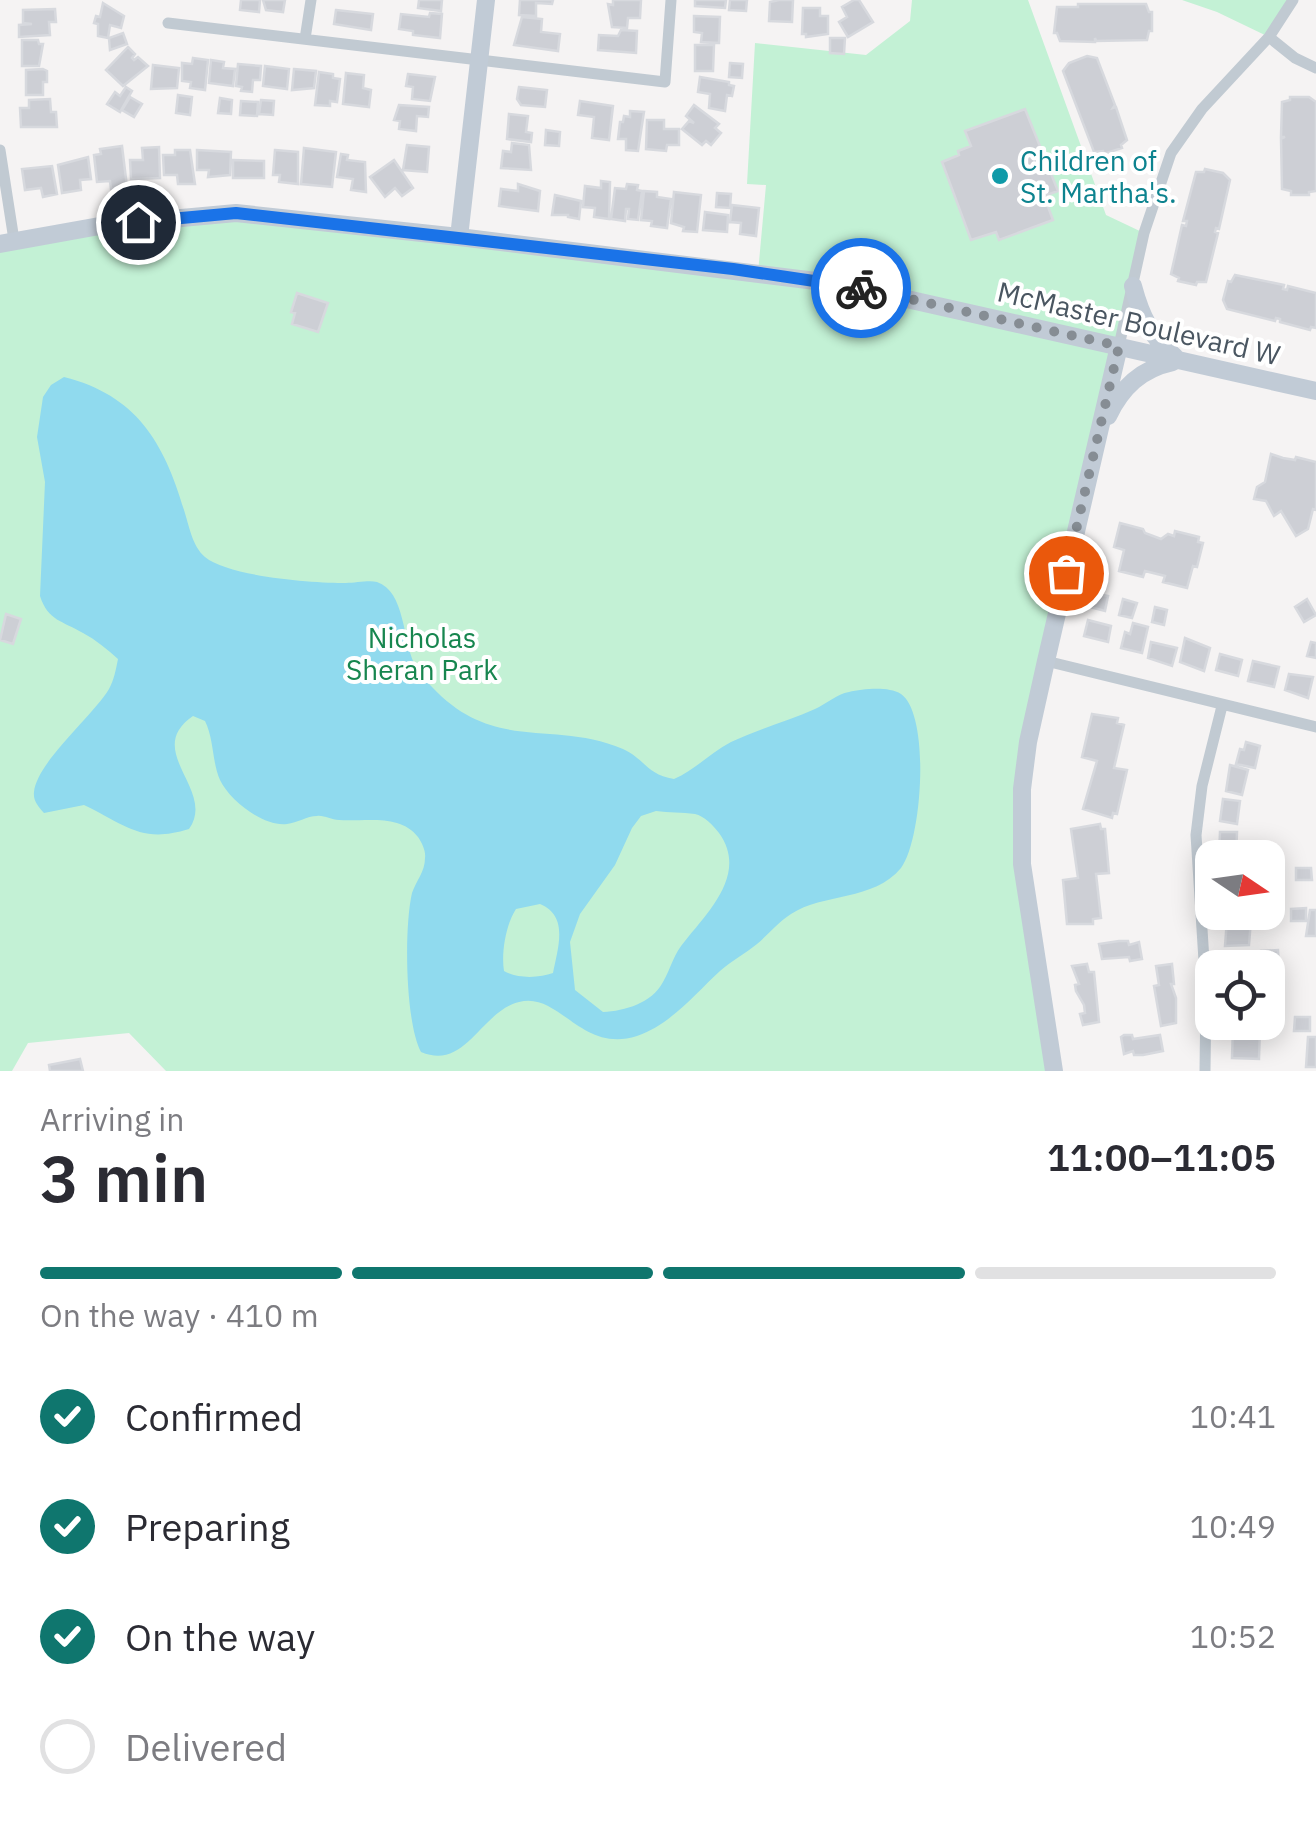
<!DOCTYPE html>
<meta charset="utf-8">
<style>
:root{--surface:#fff;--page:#f7f7f7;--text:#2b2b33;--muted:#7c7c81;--line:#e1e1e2;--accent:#0f766e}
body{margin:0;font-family:"IBM Plex Sans",sans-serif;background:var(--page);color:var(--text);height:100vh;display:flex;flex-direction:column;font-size:38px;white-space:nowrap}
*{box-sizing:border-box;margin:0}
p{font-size:32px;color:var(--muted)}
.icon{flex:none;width:55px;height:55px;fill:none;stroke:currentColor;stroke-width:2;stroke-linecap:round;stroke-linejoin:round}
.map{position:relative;height:1071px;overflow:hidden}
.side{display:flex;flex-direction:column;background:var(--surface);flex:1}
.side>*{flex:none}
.needle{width:65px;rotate:103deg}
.buttons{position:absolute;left:1195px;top:840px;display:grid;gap:20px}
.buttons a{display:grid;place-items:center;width:90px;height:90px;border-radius:20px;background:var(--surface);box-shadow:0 5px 25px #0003;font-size:50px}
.pin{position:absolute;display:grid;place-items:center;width:85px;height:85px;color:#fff;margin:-42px;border:5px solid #fff;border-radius:50%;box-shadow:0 2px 10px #0007}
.courier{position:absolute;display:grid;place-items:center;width:100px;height:100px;margin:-50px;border:8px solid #1a73e8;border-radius:50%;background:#fff;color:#222;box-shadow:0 2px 12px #0007}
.head em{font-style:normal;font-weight:600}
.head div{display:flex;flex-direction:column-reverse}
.head{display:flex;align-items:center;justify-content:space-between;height:170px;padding:0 40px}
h1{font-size:65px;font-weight:600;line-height:75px}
.bar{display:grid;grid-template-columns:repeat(4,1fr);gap:15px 10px;align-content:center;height:120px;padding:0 40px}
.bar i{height:12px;border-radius:8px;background:var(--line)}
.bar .current{background:var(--accent)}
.bar p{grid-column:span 4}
ol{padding:0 40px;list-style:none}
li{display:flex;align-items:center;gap:30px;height:110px}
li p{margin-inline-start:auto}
li .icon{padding:10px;border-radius:50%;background:var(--accent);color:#fff;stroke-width:4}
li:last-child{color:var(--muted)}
li i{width:55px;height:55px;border:5px solid var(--line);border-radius:50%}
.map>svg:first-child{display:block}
.green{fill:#c3f1d5}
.water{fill:#90daee;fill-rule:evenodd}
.building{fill:#cdcfd5;stroke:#d7d9de;stroke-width:2.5}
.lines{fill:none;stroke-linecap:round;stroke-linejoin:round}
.street{stroke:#c1cad2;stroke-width:11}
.secondary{stroke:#c1cbd6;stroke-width:18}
.done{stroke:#868d94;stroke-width:10;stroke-dasharray:0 18}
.route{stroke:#1a73e8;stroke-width:12}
.culture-dot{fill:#0f9aa8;stroke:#fff;stroke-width:4}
.labels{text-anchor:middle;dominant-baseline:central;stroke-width:8;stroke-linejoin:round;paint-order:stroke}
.culture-label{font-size:28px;fill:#0d838f;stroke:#fff;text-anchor:start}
.street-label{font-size:28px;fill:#4a5661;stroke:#fff}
.park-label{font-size:28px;fill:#17864f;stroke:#fff}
</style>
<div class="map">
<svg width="1316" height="1071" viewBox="0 0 1316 1071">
<rect width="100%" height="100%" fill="#f5f3f3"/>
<path class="green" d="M912 0H1028L1106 215 1144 233 1022 789 1054 1071H166L129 1033 28 1043 12 1071H0V245L236 213 758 273 766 185 747 184 755 43 866 55 910 21Z
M1182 0H1293L1269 37 1217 12Z"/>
<path class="water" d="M64 377C136 395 164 442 184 510 189 525 192 546 205 557 229 577 315 583 346 583 355 583 369 580 377 582 405 591 403 641 414 663 418 671 426 681 432 687 495 754 554 719 623 749 645 759 647 775 674 779 695 770 710 753 731 742 758 729 788 721 815 709 826 704 837 694 849 692 863 689 888 686 901 694 931 715 922 841 901 868 874 901 823 893 791 914 777 923 769 934 757 944 745 954 731 961 720 971 696 993 670 1025 637 1036 581 1054 559 991 519 1002 480 1012 466 1071 421 1052 405 1022 404 927 412 893 416 881 425 872 425 858 426 851 422 843 418 837 400 813 364 822 339 820 331 820 324 815 317 816 307 816 297 823 287 824 264 827 230 801 220 780 212 762 214 739 205 721L193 716C142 751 217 790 189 829 141 844 126 825 84 805L44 813C38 806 33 801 34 792 37 762 92 717 109 689 114 680 116 669 118 659 107 649 96 640 83 633 63 621 48 621 40 596L45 482 37 437 43 397 51 385ZM656 811C669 813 682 812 695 814 704 816 713 825 719 833 748 873 709 911 685 941 674 953 671 968 663 982 652 1003 625 1011 603 1012L575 990 570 942 580 914 615 865 632 828 641 816ZM540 904C569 916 558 947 553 973 540 978 517 979 504 971 501 953 506 924 516 909Z"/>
<path class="building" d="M241 0H260L259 12 240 10Z
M263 0H285L283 12 266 10Z
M419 0H442L441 11 418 8Z
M520 0H553L552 4 536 3V16L519 15Z
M613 0H641L640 18H628L627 28 612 27 608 4 613 5Z
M695 0H726L725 8 695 6Z
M730 0H747L746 11 729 10Z
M779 0H793L792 22 769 21 770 2Z
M854 0H859L873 22 848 37 839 22 847 17 842 7Z
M103 3 124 16 121 28 110 25 108 38 98 36V24L94 23 96 16 100 17Z
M1078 4H1146L1149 12H1152V31H1149L1147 40 1096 41 1095 38V42L1060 41 1057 33H1054L1057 7H1078Z
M803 8H820V16H828V34L806 37V34H802Z
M55 9 56 22H49L50 35 19 37V25L32 24 23 23V10Z
M336 10 373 14 371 30 334 24Z
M430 13 442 14 440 38 413 35V31L399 29 401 14 429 17Z
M694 16 720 17 719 43 701 42 702 33 694 32Z
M522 17 542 19 541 32 560 34 558 51 514 45Z
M621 30 637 31 636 53 598 50 599 35 618 36Z
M123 33 127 44 110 50 109 38Z
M830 38H845L844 54 830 53Z
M22 40H38L39 44H43L39 66H22Z
M695 45H714L713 71H695Z
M128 47 135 54 132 58 134 60 138 57 148 66 123 86 106 70Z
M1087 56 1097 58 1115 105 1113 108 1116 107 1127 140 1121 145 1122 148 1104 154 1103 151 1094 152 1063 71 1069 63Z
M193 58 208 60 205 90 190 88 191 82 182 81V63L192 64Z
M211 60 224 62 223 68 235 69 233 86 209 83Z
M730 63 743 64 742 78 729 77Z
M238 64 261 66 260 80H253L252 92 241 91 242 87 236 86Z
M153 65 179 68 177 88 151 89Z
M265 66 289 69 287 89 263 86Z
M43 69 47 71V82H43V95H26V70Z
M294 69 316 71 314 88 292 90Z
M319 72 333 74V78L340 79 337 102 330 101V106L315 105Z
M346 73 364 75 363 88 371 90 369 107 343 104Z
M408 74 435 77 430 101 412 99 413 87 406 86Z
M700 77 729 82V85L734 86 732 96 727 95 725 111 709 108 710 94 698 92Z
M126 87 132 91 120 112 107 104 115 92 120 96Z
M519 87 547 90 545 107 521 105 517 99Z
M178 95 192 97 190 115 176 113Z
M130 97 142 104 134 117 122 110Z
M1290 97H1309L1316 102V191L1309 192V195H1291V191L1282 189 1281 139 1285 137H1281L1282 102 1290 100Z
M220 98 232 100 231 114 218 113Z
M50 99 51 112H56L57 127H21L20 108H29V100Z
M261 100 274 101 273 115 259 114Z
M241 101 258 102 257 116 240 115Z
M580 101 613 106 609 140 592 138 594 117 578 115Z
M399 105 429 107 428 117 417 116 416 131 399 129 400 121 394 120Z
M694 105 719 124 715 128 721 133 711 145 706 141 702 145 682 129 689 121 694 123 686 116Z
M1025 109 1058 191 1044 196 1053 220 999 240 996 232 971 240 942 162 959 155 958 151 971 146 965 131Z
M630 111 644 112 638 151 626 150V139H618L620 122H623L624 116 630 117Z
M509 114 528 116 526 132 532 133 531 142 507 139Z
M647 120H664V129H679V145H667L666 151 646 149Z
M546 130 560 132 559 146 545 145Z
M512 143 529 145 531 170 501 168 503 151 511 152Z
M407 145 429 147 427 172 403 170Z
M122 146 127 187 111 189 110 181 97 182 94 155 101 154 100 149Z
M159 147 160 178 131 179 130 160H143L142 148Z
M304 148 336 152 332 187 301 184Z
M175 150H190L195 184H178L177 175H164L163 155H175Z
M197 150 231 152 230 175 208 177 209 170H197Z
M275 150 298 152V184L279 182 280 175H273Z
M341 154 348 155 347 160 365 162 366 192 351 190 353 179 337 177Z
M88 157 91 179 80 180 81 190 62 193 58 165Z
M233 160 264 161V178H233Z
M394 160 413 188 402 196 395 188 385 197 370 177Z
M52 166 57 194 43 197 41 188 25 190 22 169Z
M1205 169 1223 173 1230 180 1219 229 1216 228 1215 232 1218 233 1206 282H1197L1196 285 1178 281 1179 278 1171 274 1182 225 1186 226 1187 221H1183L1196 172H1204Z
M601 181 610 182 609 219 594 217 595 208 583 207 585 186 601 188Z
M518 184 540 191 538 211 499 206 501 189 518 191Z
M627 184 638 185 637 190 642 191 638 220 628 219 629 209H626L625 221 611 219 615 188 626 189Z
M644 191 657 192V197L671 199 667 228 651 226 652 221 641 220Z
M674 192 701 195 697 232 683 231 684 227 671 223Z
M717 193 731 194 730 208 716 207Z
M555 195 581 201 579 219 568 217V215H552Z
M732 205 759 208 756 236 740 234 741 223 730 222Z
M705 212 728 215 727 232 703 230Z
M1235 275 1284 285 1283 289 1287 290 1288 286 1316 293V328L1311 327 1310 330 1280 322V319L1276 318 1275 321 1227 309 1223 300 1228 281 1231 282Z
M297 293 328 303 318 332 292 324 295 313 291 312Z
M1271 454 1283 458 1295 460 1296 457 1316 462V510L1313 509 1308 529 1296 536 1281 511 1274 516 1266 501 1254 499 1257 487 1265 482Z
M1120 523 1143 529 1145 533 1161 539 1168 534 1174 536 1175 531 1199 537 1198 542 1203 543 1197 567 1193 566 1187 588 1163 582 1165 576 1145 571 1143 577 1119 571 1124 550 1114 547Z
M1093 593 1108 596 1105 611 1090 607Z
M1123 599 1137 603 1132 618 1119 615Z
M1307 599 1316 615 1304 622 1295 607Z
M1155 607 1167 610 1164 625 1152 622Z
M6 614 21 619 13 644 0 640Z
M1088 620 1111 626 1108 642 1084 636Z
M1133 623 1148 627 1142 653 1121 648 1125 632 1130 634Z
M1185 638 1210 648 1204 671 1180 662Z
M1151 642 1177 648 1172 666 1148 658Z
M1311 642 1316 643V658L1307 656Z
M1220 654 1242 660 1238 676 1216 670Z
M1253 661 1279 667 1274 687 1248 681Z
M1289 674 1313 677 1308 698 1285 690Z
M1092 714 1118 718 1117 723 1124 725 1114 768 1127 770 1117 814 1113 813 1112 818 1083 809 1097 761 1082 757Z
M1246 742 1260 746 1255 768 1236 764 1240 749 1244 750Z
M1230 765 1248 770 1242 795 1226 791Z
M1223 799 1240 801 1237 824 1220 821Z
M1100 824 1101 829H1105L1109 873 1096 874 1101 918 1093 919V924H1067L1063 880 1078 878 1071 829Z
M1220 832H1237L1236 857 1219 856Z
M1296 868H1311L1312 880H1296Z
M1270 889 1272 914H1258L1268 912V890Z
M1306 908V921H1291V909Z
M1310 910H1316V936H1306Z
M1251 919 1249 945 1225 946 1227 920Z
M1119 941H1128L1129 945 1139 942 1142 959 1130 961 1129 957 1102 959 1099 944Z
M1278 950 1279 966 1262 967 1261 951Z
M1227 955H1248L1249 968H1228Z
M1087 964 1089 972H1094L1099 1022 1083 1025 1080 1014 1085 1013 1084 1005 1076 991 1075 985 1079 984 1072 966Z
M1172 964 1174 984H1171L1176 998V1023L1161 1026 1154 986 1159 985 1156 966Z
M1295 1017H1310V1031H1294Z
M1233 1027 1260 1028 1259 1059 1232 1058Z
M1124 1035H1132L1133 1039 1160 1035 1163 1051 1143 1055H1134L1133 1051 1124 1054 1121 1037Z
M1308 1037H1316V1067H1306Z
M80 1059 83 1071H50L49 1065Z"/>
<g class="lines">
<path class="street" d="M168 23 665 82 671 0
M1269 37 1295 58 1316 68
M305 39 311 0
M0 150 14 240
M1119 346 1144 233 1171 153 1202 109 1269 37 1293 0
M1046 661 1316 727
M1205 1071 1206 992 1196 835 1202 786 1222 706"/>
<path class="secondary" d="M459 237 486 0
M0 244 105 225 236 213 459 237 840 284 1316 391
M1133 286C1141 316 1151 337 1175 357
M1108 416C1122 387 1141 369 1173 362
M1054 1071 1022 864V789L1028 742 1046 661 1119 346"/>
</g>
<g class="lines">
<path class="done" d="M861 288 1119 346 1066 573"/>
<path class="route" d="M138 222 236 213 733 269 861 288"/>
</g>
<circle class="culture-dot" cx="1000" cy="176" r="10"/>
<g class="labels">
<g class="culture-label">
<text x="1020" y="160">Children of<tspan x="1020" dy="32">St. Martha's.</tspan></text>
</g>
<g class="street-label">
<text transform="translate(1139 323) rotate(13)">McMaster Boulevard W</text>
</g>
<g class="park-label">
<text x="422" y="637">Nicholas<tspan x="422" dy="32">Sheran Park</tspan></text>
</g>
</g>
</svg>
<div class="buttons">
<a><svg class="needle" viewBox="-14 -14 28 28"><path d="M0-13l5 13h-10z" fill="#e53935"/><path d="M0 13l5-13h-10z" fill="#7c7c81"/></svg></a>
<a><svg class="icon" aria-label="locate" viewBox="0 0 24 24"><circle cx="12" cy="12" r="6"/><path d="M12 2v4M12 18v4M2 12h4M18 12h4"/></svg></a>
</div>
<div class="pin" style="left:1066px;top:573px;background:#ea580c"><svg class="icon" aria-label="bag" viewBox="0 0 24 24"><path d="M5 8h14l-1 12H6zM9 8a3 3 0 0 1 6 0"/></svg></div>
<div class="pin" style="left:138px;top:222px;background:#1f2937"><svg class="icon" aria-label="home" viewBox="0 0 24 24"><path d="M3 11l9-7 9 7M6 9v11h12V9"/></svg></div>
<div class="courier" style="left:861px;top:288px"><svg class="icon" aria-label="bike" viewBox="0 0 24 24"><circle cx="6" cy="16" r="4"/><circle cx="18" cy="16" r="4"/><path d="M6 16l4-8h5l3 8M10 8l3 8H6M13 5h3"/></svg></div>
</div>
<section class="side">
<div class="head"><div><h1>3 min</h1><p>Arriving in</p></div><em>11:00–11:05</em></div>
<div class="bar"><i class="current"></i><i class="current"></i><i class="current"></i><i></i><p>On the way · 410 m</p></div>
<ol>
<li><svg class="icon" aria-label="check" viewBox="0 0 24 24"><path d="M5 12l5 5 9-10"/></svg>Confirmed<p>10:41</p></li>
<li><svg class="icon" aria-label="check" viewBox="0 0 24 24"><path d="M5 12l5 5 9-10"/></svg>Preparing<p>10:49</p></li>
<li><svg class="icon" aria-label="check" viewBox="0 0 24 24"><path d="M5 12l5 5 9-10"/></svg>On the way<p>10:52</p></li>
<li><i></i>Delivered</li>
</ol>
</section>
